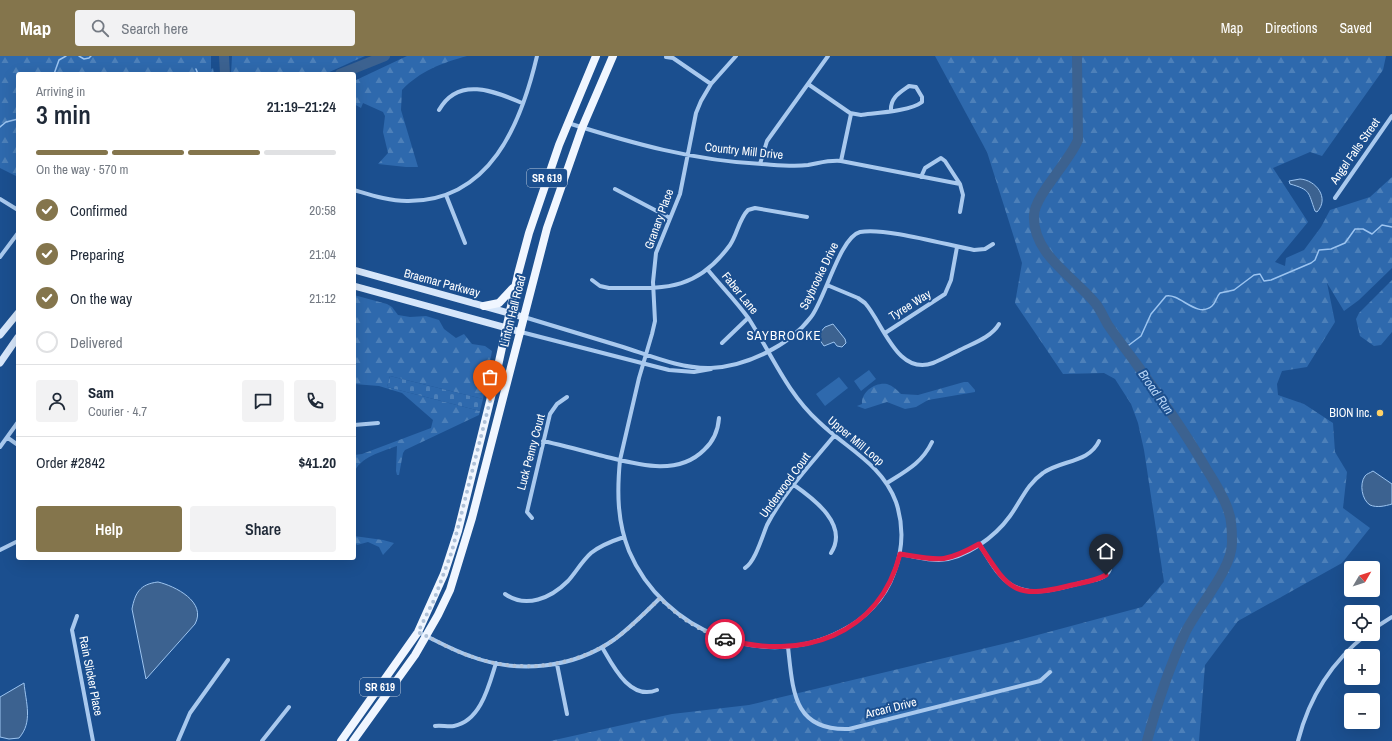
<!DOCTYPE html>
<meta charset="utf-8">
<style>
:root{--surface:#fff;--page:#f2f2f3;--text:#1f2937;--muted:#747a83;--line:#e0e1e3;--accent:#84754c}
body{margin:0;font-family:"Archivo Narrow",sans-serif;background:var(--page);color:var(--text);height:100vh;display:flex;flex-direction:column;font-size:15px;white-space:nowrap}
*{box-sizing:border-box;margin:0}
p{font-size:13px;color:var(--muted)}
.icon{flex:none;width:22px;height:22px;fill:none;stroke:currentColor;stroke-width:2;stroke-linecap:round;stroke-linejoin:round}
.map{position:relative;flex:1;overflow:hidden}
.panel{position:absolute;left:16px;top:16px;width:340px;height:488px;display:flex;flex-direction:column;background:var(--surface);border-radius:4px;box-shadow:0 4px 16px #0002}
.panel>*{flex:none}
.needle{width:26px;rotate:51deg}
.fabs{position:absolute;left:1344px;top:505px;display:grid;gap:8px}
.fabs a{display:grid;place-items:center;width:36px;height:36px;border-radius:4px;background:var(--surface);box-shadow:0 4px 16px #0002;font-size:20px}
.pin{position:absolute;display:grid;place-items:center;width:34px;height:34px;color:#fff;margin:-41px -17px;border-radius:50% 50% 50% 0;rotate:-45deg;box-shadow:0 0 4px #0007}
.pin .icon{rotate:45deg}
.courier{position:absolute;display:grid;place-items:center;width:40px;height:40px;margin:-20px;border:3px solid #e11d48;border-radius:50%;background:#fff;color:#222;box-shadow:0 1px 5px #0007}
.head em{font-style:normal;font-weight:600}
.head div{display:flex;flex-direction:column-reverse}
.head{display:flex;align-items:center;justify-content:space-between;height:68px;padding:0 20px}
h1{font-size:26px;font-weight:600;line-height:30px}
.bar{display:grid;grid-template-columns:repeat(4,1fr);gap:6px 4px;align-content:center;height:48px;padding:0 20px}
.bar i{height:5px;border-radius:3px;background:var(--line)}
.bar .on{background:var(--accent)}
.bar p{grid-column:span 4}
.line{display:flex;align-items:center;gap:10px;padding:0 20px;border-top:1px solid var(--line)}
.line div{flex:1}
.round{display:grid;place-items:center;flex:none;width:42px;height:42px;border-radius:4px;background:var(--page)}
ol{padding:0 20px;list-style:none}
li{display:flex;align-items:center;gap:12px;height:44px}
li p{margin-inline-start:auto}
li .icon{padding:4px;border-radius:50%;background:var(--accent);color:#fff;stroke-width:4}
li:last-child{color:var(--muted)}
li i{width:22px;height:22px;border:2px solid var(--line);border-radius:50%}
.primary-button{display:flex;gap:8px;margin-top:auto;padding:8px 20px}
.primary-button a{flex:1;height:46px;border-radius:4px;background:var(--accent);color:#fff;font-size:16px;font-weight:600;line-height:46px;text-align:center}
.primary-button a+a{background:var(--page);color:var(--text)}
header{display:flex;align-items:center;gap:24px;box-sizing:border-box;height:56px;padding:0 20px;background:var(--accent);color:#fff}
header strong{font-size:19px}
nav{display:flex;gap:22px;margin-inline-start:auto;font-size:14px}
.search{width:280px;height:36px;background:var(--page);display:flex;align-items:center;gap:10px;box-sizing:border-box;padding:0 14px;border-radius:4px;color:var(--muted);font-size:15px}
.map>svg:first-child{display:block}
.forest{fill:url(#forest-firs)}
.cemetery{fill:url(#cemetery-stones)}
.pitch{fill:#2e69ad}
.water{fill:#3c6290;stroke:#9cc4f0}
.lines{fill:none;stroke-linecap:round;stroke-linejoin:round}
.stream{stroke:#9cc4f0;stroke-width:1.5}
.river{stroke:#3c6290;stroke-width:10}
.street{stroke:#a9c9ee;stroke-width:4}
.secondary{stroke:#d6e6fa;stroke-width:7}
.primary{stroke:#f0f6ff;stroke-width:8}
.done{stroke:#afc1d8;stroke-width:4;stroke-dasharray:0 7.2}
.route{stroke:#e11d48;stroke-width:5}
.poi-dot{fill:#ffd166;stroke:#1b4f8f;stroke-width:1.5}
.labels{text-anchor:middle;dominant-baseline:central;stroke-width:4;stroke-linejoin:round;paint-order:stroke}
.shield{fill:#1b4f8f;stroke:#bbcadd;stroke-width:1}
.shield-label{font-size:11px;font-weight:bold;fill:#fff}
.street-label{font-size:12px;fill:#fff;stroke:#1b4f8f}
.poi-label{font-size:12px;fill:#fff;stroke:#1b4f8f;text-anchor:end}
.neighbourhood-label{font-size:13px;letter-spacing:1px;fill:#fff;stroke:#1b4f8f}
.water-label{font-size:13px;font-style:italic;fill:#b5d3f5;stroke:#1b4f8f}
</style>
<header>
<strong>Map</strong>
<div class="search"><svg class="icon" aria-label="search" viewBox="0 0 24 24"><circle cx="10" cy="10" r="6"/><path d="M15 15l6 6"/></svg>Search here</div>
<nav><a>Map</a><a>Directions</a><a>Saved</a></nav>
</header>
<div class="map">
<svg width="1392" height="685" viewBox="0 0 1392 685">
<defs>
<pattern id="forest-firs" width="22" height="20" patternUnits="userSpaceOnUse"><rect width="22" height="20" fill="#2e69ad"/><path d="M5 1l3.5 6h-7zM16 11l3.5 6h-7z" fill="#4d80b9"/></pattern>
<pattern id="cemetery-stones" width="16" height="16" patternUnits="userSpaceOnUse"><rect width="16" height="16" fill="#2e69ad"/><path d="M2 7V4a2 2 0 0 1 4 0v3zM10 15v-3a2 2 0 0 1 4 0v3z" fill="#4d80b9"/></pattern>
</defs>
<rect width="100%" height="100%" fill="#1b4f8f"/>
<path class="forest" d="M0 0H211V13L213 12 214 18H18V121L0 112Z
M232 0H365L325 18H231Z
M407 0H467C442 7 420 15 402 34L401 54 418 111H406L378 108 388 97 383 76 385 60 383 56 363 47 361 52 354 48V25Z
M935 0H1386L1383 14 1322 100 1310 96 1273 112 1308 166 1275 206 1285 210 1286 202 1304 194 1321 171 1330 154 1370 141 1392 121V212L1359 244 1344 255 1327 227 1335 266 1307 311 1282 315 1277 328 1278 339 1304 348 1333 367 1335 396 1347 416 1343 452 1370 472 1342 507 1238 565 1205 609 1199 685H550L672 658 749 649 1011 586 1142 551 1164 526 1144 394 1138 367 1131 348 1115 323 1104 317 1063 318 1015 247 1022 207 987 96Z
M1392 224V276L1381 289 1374 290 1360 280 1356 263 1359 257Z
M354 239 387 248 392 251 398 259 410 261 426 260 439 264 444 273 456 282 464 278 472 288 485 290 492 295 483 343 390 320 387 331 480 355 479 359 405 394 403 397 399 419H397L396 415 397 390C381 396 360 401 354 417V399L362 398 431 372 433 364 402 337 379 330 354 328Z
M964 326H968L975 334V336L928 344 916 351 905 353 887 346 865 353 857 350 862 348C861 336 875 326 887 328 893 330 897 334 901 338L918 339Z
M354 480 383 484 394 487 383 499 379 491 368 486 357 489 354 485Z"/>
<path class="cemetery" d="M390 320 483 343 480 355 387 331Z"/>
<path class="pitch" d="M869 314 876 323 861 335 854 325Z
M839 321 848 332 825 350 816 338Z"/>
<path class="water" d="M1300 123C1316 124 1330 142 1317 156L1315 155C1308 136 1311 134 1290 128L1289 125Z
M833 268 845 283 846 287 842 291 837 290 834 286 824 290 817 280 825 271Z
M1373 415 1392 428V448C1385 450 1377 452 1370 449 1362 444 1359 428 1365 420 1366 418 1370 417 1373 415Z
M158 526C175 530 207 546 195 568L146 623 132 553C135 537 140 528 158 526Z
M24 627C26 647 33 666 19 682L9 683 0 681V641Z"/>
<g class="lines">
<path class="stream" d="M79 0 84 3 89 2 91 0
M196 13 198 18
M54 18 59 4 66 0
M0 71 6 66 18 63
M1125 292 1141 280 1151 258 1166 240C1180 237 1197 263 1212 250 1216 247 1216 241 1220 237L1234 234 1254 219 1260 218 1264 225 1271 224 1311 207 1315 204 1319 194 1331 193 1345 187 1355 173H1363L1372 178 1382 169 1392 171"/>
<path class="river" d="M224 0 225 18
M1077 0 1078 84C1069 106 1035 139 1034 159 1032 199 1075 221 1096 248 1101 255 1104 262 1108 269 1117 282 1126 294 1135 306 1160 341 1185 376 1207 414 1215 427 1225 442 1229 457 1232 465 1232 476 1232 485 1233 513 1198 550 1185 577 1169 612 1157 648 1147 685
M340 18 385 0"/>
<path class="street" d="M666 1 673 2 711 28
M808 28 850 57 861 59C876 57 911 55 922 46V41L916 31 909 30C899 37 890 42 891 55
M439 54C458 20 494 35 522 47
M568 67C631 87 695 105 762 108 777 109 793 111 808 109 820 107 828 104 841 105L960 128 963 139 960 156
M841 105 851 58
M760 108 767 85 828 0
M921 121 925 112 941 102 945 105 960 128
M615 133 670 162
M354 134C371 139 389 145 407 145 490 146 521 68 537 0
M446 139 465 187
M1335 142 1392 60
M0 143 18 154
M0 201 18 177
M708 214C721 230 737 246 749 263 772 299 787 337 819 366 847 393 882 408 896 446 904 470 903 494 894 517 885 543 865 563 841 575 763 616 663 575 629 495 617 465 617 435 620 404L639 322 652 278 655 265 653 226 656 197 680 138 696 57 701 45 711 28 736 0
M592 224 600 230 609 232C662 232 695 237 730 189 737 179 739 163 748 154L755 152 807 161
M827 229 858 242 865 247C883 267 897 320 933 307 941 304 950 299 958 295 971 288 991 282 999 268
M524 261C557 271 590 281 623 291 651 300 681 313 711 312 747 310 789 290 811 261 825 243 840 181 860 176 884 171 947 189 974 194L985 193 993 188
M521 276 669 314 694 316 711 313
M885 277 945 238 951 224 957 191
M722 287 748 262
M354 369 378 367
M8 382 18 389
M543 385C561 389 580 394 599 399 633 407 676 422 704 394 714 385 718 375 719 362
M0 391 18 366
M887 427C906 415 922 407 932 386
M794 429C814 443 849 469 831 497
M532 462 527 456 550 358 557 348 567 341
M979 488C986 498 992 510 1000 519 1022 545 1053 534 1081 527 1091 524 1106 524 1110 513
M0 494 18 485
M900 498C913 500 926 504 939 504 965 503 995 481 1010 460 1021 445 1027 428 1043 417 1061 404 1089 407 1099 385
M745 512C755 506 762 481 767 469 784 436 811 408 834 380
M505 538C526 553 551 542 568 525 576 516 582 505 591 497 601 489 612 485 624 481
M77 560 72 574 93 685
M1373 573 1392 561
M418 576C435 584 452 594 470 600 517 618 573 613 615 583 631 571 646 556 660 542
M602 591C613 610 630 645 657 634
M788 591C793 635 793 675 849 673L1040 625 1050 616
M557 608 567 658
M435 670C441 669 448 671 454 670 481 665 489 629 496 607
M178 685 190 657 228 604
M262 685 289 651
M1298 685C1309 642 1332 605 1367 578"/>
<path class="secondary" d="M354 214 523 261
M354 230 521 276
M0 279 18 257
M0 307 18 281"/>
<path class="primary" d="M484 250 499 247 513 232
M341 685 418 576 444 518 458 475 493 333 518 218 529 177 559 89 596 0
M353 685 415 599 438 559 450 534 472 462 547 172 582 72 613 0"/>
</g>
<g class="lines">
<path class="done" d="M490 345 452 495 434 544 418 576C435 584 452 594 470 600 518 618 573 612 615 583 631 571 646 556 660 542 678 561 701 576 725 583"/>
<path class="route" d="M725 583C801 605 879 580 900 498 938 504 944 508 979 488 1008 532 1013 544 1068 530 1080 527 1096 525 1106 519"/>
</g>
<circle class="poi-dot" cx="1380" cy="357" r="4"/>
<g class="labels">
<g class="shield">
<rect x="527" y="113" width="40" height="18" rx="3"/>
<rect x="360" y="622" width="40" height="18" rx="3"/>
</g>
<g class="shield-label">
<text x="547" y="122">SR 619</text>
<text x="380" y="631">SR 619</text>
</g>
<g class="street-label">
<text transform="translate(744 95) rotate(6)">Country Mill Drive</text>
<text transform="translate(1355 95) rotate(-55)">Angel Falls Street</text>
<text transform="translate(659 163) rotate(-70)">Granary Place</text>
<text transform="translate(819 220) rotate(-64)">Saybrooke Drive</text>
<text transform="translate(442 227) rotate(15)">Braemar Parkway</text>
<text transform="translate(740 237) rotate(51)">Faber Lane</text>
<text transform="translate(910 249) rotate(-32)">Tyree Way</text>
<text transform="translate(513 255) rotate(-76)">Linton Hall Road</text>
<text transform="translate(856 385) rotate(40)">Upper Mill Loop</text>
<text transform="translate(531 396) rotate(-75)">Luck Penny Court</text>
<text transform="translate(785 429) rotate(-54)">Underwood Court</text>
<text transform="translate(91 620) rotate(79)">Rain Slicker Place</text>
<text transform="translate(891 652) rotate(-14)">Arcari Drive</text>
</g>
<g class="poi-label">
<text x="1372" y="357">BION Inc.</text>
</g>
<g class="neighbourhood-label">
<text x="784" y="279">SAYBROOKE</text>
</g>
<g class="water-label">
<text transform="translate(1156 336) rotate(55)">Broad Run</text>
</g>
</g>
</svg>
<div class="fabs">
<a><svg class="needle" viewBox="-14 -14 28 28"><path d="M0-13l5 13h-10z" fill="#e53935"/><path d="M0 13l5-13h-10z" fill="#747a83"/></svg></a>
<a><svg class="icon" aria-label="locate" viewBox="0 0 24 24"><circle cx="12" cy="12" r="6"/><path d="M12 2v4M12 18v4M2 12h4M18 12h4"/></svg></a>
<a>+</a>
<a>−</a>
</div>
<div class="pin" style="left:490px;top:345px;background:#ea580c"><svg class="icon" aria-label="bag" viewBox="0 0 24 24"><path d="M5 8h14l-1 12H6zM9 8a3 3 0 0 1 6 0"/></svg></div>
<div class="pin" style="left:1106px;top:519px;background:#1f2937"><svg class="icon" aria-label="home" viewBox="0 0 24 24"><path d="M3 11l9-7 9 7M6 9v11h12V9"/></svg></div>
<div class="courier" style="left:725px;top:583px"><svg class="icon" aria-label="car" viewBox="0 0 24 24"><path d="M5 17H2v-5l4-1 3-4h7l3 4 3 1v5h-3M9 17h6M6 11h13"/><circle cx="7" cy="17" r="2"/><circle cx="17" cy="17" r="2"/></svg></div>
<section class="panel">
<div class="head"><div><h1>3 min</h1><p>Arriving in</p></div><em>21:19–21:24</em></div>
<div class="bar"><i class="on"></i><i class="on"></i><i class="on"></i><i></i><p>On the way · 570 m</p></div>
<ol>
<li><svg class="icon" aria-label="check" viewBox="0 0 24 24"><path d="M5 12l5 5 9-10"/></svg>Confirmed<p>20:58</p></li>
<li><svg class="icon" aria-label="check" viewBox="0 0 24 24"><path d="M5 12l5 5 9-10"/></svg>Preparing<p>21:04</p></li>
<li><svg class="icon" aria-label="check" viewBox="0 0 24 24"><path d="M5 12l5 5 9-10"/></svg>On the way<p>21:12</p></li>
<li><i></i>Delivered</li>
</ol>
<div class="line" style="height:72px"><a class="round"><svg class="icon" aria-label="person" viewBox="0 0 24 24"><circle cx="12" cy="8" r="4"/><path d="M4 21q1-7 8-7t8 7"/></svg></a><div><b>Sam</b><p>Courier · 4.7</p></div><a class="round"><svg class="icon" aria-label="chat" viewBox="0 0 24 24"><path d="M4 5h16v11H9l-5 4z"/></svg></a><a class="round"><svg class="icon" aria-label="phone" viewBox="0 0 24 24"><path d="M5 4h4l2 5-3 2q2 4 5 5l2-3 5 2v4C11 20 4 13 5 4z"/></svg></a></div>
<div class="line" style="height:52px"><div>Order #2842</div><b>$41.20</b></div>
<div class="primary-button"><a>Help</a><a>Share</a></div>
</section>
</div>
